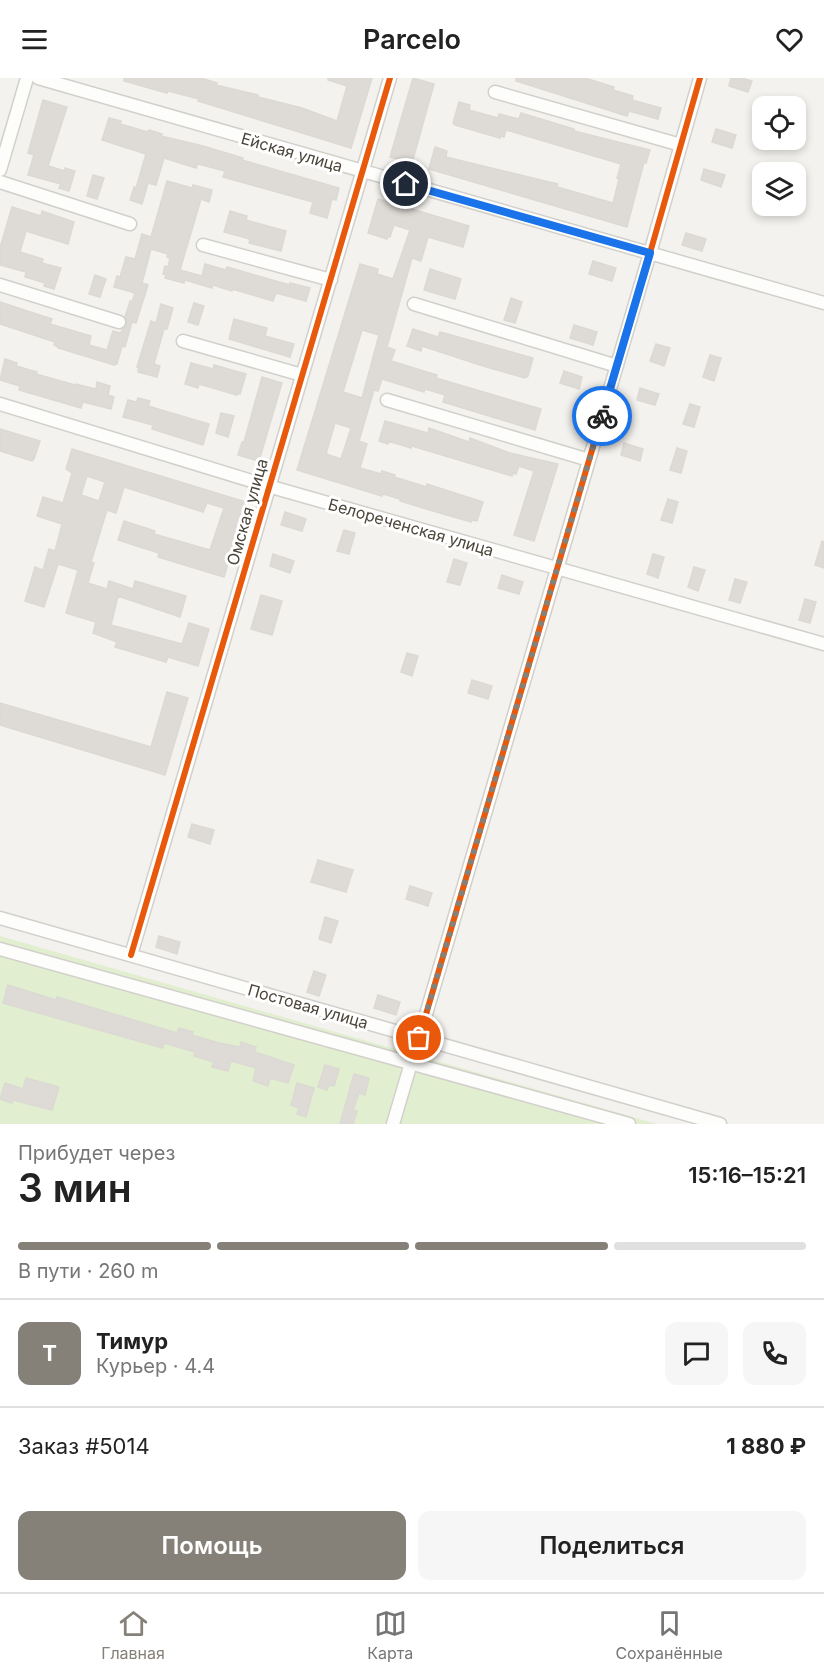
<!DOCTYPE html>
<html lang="ru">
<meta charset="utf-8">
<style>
:root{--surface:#fff;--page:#f6f6f6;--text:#222;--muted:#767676;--line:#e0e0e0;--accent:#868178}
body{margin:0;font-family:Inter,sans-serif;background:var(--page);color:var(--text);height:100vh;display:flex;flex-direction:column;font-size:22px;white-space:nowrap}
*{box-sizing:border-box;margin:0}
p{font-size:20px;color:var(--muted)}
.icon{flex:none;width:33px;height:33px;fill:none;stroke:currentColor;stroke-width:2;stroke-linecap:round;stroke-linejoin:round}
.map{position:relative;height:1046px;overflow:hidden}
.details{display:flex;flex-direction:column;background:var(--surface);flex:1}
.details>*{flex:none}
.fabs{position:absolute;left:752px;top:18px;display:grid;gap:12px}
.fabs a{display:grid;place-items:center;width:54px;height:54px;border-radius:12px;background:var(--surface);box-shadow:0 3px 9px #0003;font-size:30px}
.pin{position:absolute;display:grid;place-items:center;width:51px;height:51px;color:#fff;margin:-26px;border:3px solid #fff;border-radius:50%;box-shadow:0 2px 6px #0007}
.courier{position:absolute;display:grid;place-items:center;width:60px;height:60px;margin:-30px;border:4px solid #1a73e8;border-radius:50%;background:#fff;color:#222;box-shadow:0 2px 8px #0007}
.head em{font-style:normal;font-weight:600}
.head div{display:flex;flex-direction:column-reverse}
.head{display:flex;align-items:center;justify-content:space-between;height:102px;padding:0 18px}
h1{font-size:39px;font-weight:600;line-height:45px}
.bar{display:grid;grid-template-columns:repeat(4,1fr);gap:9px 6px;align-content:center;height:72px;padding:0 18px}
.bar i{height:8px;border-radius:4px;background:var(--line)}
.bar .on{background:var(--accent)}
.bar p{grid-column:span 4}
.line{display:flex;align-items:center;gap:15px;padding:0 18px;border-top:2px solid var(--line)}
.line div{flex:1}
.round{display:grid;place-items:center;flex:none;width:63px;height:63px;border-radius:12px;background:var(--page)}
.button{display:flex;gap:12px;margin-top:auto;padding:12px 18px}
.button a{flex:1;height:69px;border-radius:12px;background:var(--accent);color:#fff;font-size:24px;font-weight:600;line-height:69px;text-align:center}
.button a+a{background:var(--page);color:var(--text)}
header{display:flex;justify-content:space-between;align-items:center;height:78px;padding:0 18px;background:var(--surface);font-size:27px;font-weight:600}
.dock{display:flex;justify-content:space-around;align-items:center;height:84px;border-top:2px solid var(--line);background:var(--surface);font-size:16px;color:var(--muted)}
.dock a{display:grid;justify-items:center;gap:3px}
.dock .on{color:var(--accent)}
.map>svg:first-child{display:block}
.green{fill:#e1eecf}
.building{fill:#dedbd6;stroke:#dcd9d4;stroke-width:1.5;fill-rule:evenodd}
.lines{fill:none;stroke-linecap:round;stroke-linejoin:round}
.minor-casing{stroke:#d2d0cb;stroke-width:15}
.minor{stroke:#fdfdfc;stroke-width:12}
.cycleway-casing{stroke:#fff;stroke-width:10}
.cycleway{stroke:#e8590c;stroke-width:6}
.done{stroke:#868178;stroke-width:6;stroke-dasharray:0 10.8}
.route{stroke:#1a73e8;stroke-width:8}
.labels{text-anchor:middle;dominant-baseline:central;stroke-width:6;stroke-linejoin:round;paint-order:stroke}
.street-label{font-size:16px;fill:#4b4439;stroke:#fff}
</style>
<header><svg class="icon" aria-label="menu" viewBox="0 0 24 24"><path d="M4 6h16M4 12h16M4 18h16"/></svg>Parcelo<svg class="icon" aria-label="heart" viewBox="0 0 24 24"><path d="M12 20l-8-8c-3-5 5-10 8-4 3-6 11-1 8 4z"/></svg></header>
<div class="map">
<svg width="824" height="1046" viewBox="0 0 824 1046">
<rect width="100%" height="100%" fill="#f4f2ee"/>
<path class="green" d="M0 858 657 1046H0Z"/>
<path class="building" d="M124 0H201L217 5 216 7 258 17V19L302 30 337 43 347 8 328 2V0H372L351 70 198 23 199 21 168 13 167 15 124 3Z
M413 0 434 6 412 85 390 79Z
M516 0H585L614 9 613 12 633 18 632 22 661 30 658 41 629 33 627 38 516 3Z
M731 0H742L752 3 748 14 729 8Z
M43 22 67 29 48 88 65 93V90L75 93 69 113 59 110 61 106 28 97 34 77 28 75Z
M459 24 470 27 469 32 498 40 499 36 519 41 521 35 574 51V53L650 72 646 85 644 84 627 149 429 91 435 69 447 73 446 79 558 106 557 109 613 125 619 101 617 100 621 86 506 52 504 59 501 58 500 60 455 47 453 45Z
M109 40 121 43 120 46 148 54 149 52 162 56 161 58 203 68 243 80 242 82 339 110 336 122 332 121 327 140 310 135 313 124 223 99 225 93 198 86 196 90 164 80 156 107 148 105 142 126 130 122 134 109 136 110 146 76 102 62Z
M716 51 736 57 732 70 712 64Z
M704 91 725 97 721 109 701 102Z
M93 97 104 100 97 121 87 118Z
M167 103 192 110 193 107 212 112 209 124 201 121 180 192 202 198 205 186 226 192 227 189 290 207V205L310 210 306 223 276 215 273 223 232 211V213L213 207 212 210 185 202 184 205 165 200 166 197 163 196 165 188 168 189 170 180 167 179 168 176 151 171 142 205 148 207 136 245 132 244 125 269 122 268 117 286 114 287 58 270V269L54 267 55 264 0 246V224L52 241 50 246 91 258 89 267 107 272 113 253 120 255 127 247 125 239 130 223 132 224 135 215 114 209 117 198 120 199 126 179 135 181 142 156 151 159Z
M378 121 469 148 463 169 428 159 421 183 412 180 387 269 395 272 391 283 437 297 436 300 541 331 535 352 443 324 445 317 425 311 424 314 382 301 378 313 374 312 359 363 367 366 360 390 381 396 382 393 395 397 394 399 427 409V406L483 424 477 443 471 442V444L433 433 400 423V421L383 416 382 418 297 392 360 186 378 191 377 196 393 201 410 152 394 147 390 159 388 158 387 161 368 155ZM362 252 379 257 362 320 343 314ZM335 345 351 350 341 381 326 376Z
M12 129 41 138 42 133 74 144 68 166 26 153 20 174 43 181 42 185 61 190 54 211 44 208 45 205 25 199 26 194 0 187V170Z
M230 133 247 138 246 142 286 153 281 173 249 165 250 161 224 154Z
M686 155 706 161 702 173 682 167Z
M593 183 616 190 612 203 589 196Z
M430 191 461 201 455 221 424 212Z
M95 197 106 201 100 219 89 216Z
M511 220 522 224 515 245 504 242Z
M194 225 204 228 198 247 188 244Z
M161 226 173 230 167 251H164L154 286 160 288 157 299 138 294 139 289H137L151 243 156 245Z
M234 241 267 250 265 258 294 266 290 279 229 261Z
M574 247 597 254 593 267 570 260Z
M413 251 438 259 440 254 533 280 528 298 525 300 483 288 422 268 421 273 407 268Z
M656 266 670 270 664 288 650 283Z
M710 277 721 280 714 303 703 299Z
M5 281 17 285 16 288 37 294 36 296 75 307 76 306 96 311 97 304 110 308 108 317 114 319 111 331 83 324 81 330 19 312 20 308 0 302Z
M191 285 213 291 214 287 246 296 240 316 238 315 237 317 199 306 198 310 185 306Z
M564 293 582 299 579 311 560 305Z
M262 299 282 305 259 383 238 377 242 364H244Z
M640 310 659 316 655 327 637 322Z
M138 320 150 323 148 328 209 346 203 367 152 351 153 347 123 339 128 322 136 324Z
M690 326 700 329 694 349 683 346Z
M221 335 234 338 228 359 216 355Z
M385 343 428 355 429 350 469 364 470 360 510 375 558 386 534 463 514 457 534 393 519 388 516 396 513 395 512 398 412 368 411 370 388 363V366L379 363Z
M0 351 40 363 34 381 32 383 0 373Z
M624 365 643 371 640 383 621 377Z
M677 370 687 373 681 395 670 392Z
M72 371 246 424 224 499 158 479 159 475 118 462 124 443 155 453 154 456 210 472 224 430 207 425 203 434 124 409 116 435 107 432 91 484 94 485 88 505 107 511 109 503 133 511 135 503 186 518 180 539 118 518 111 547 182 566 189 545 209 551 198 588 168 579 166 584 115 569 117 564 93 555 96 544 66 535 78 492 58 486 44 529 25 523 35 489 43 492 49 471 55 473 62 446 37 438 43 419 63 425 72 395 66 391ZM87 398 105 404 99 423 81 417Z
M668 421 678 424 672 445 661 442Z
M285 434 306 441 302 453 281 447Z
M344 452 355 455 349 476 337 473Z
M822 463 824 464V490L815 487Z
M273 476 294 483 290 495 270 488Z
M653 476 664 479 658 500 647 496Z
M454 481 467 485 460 507 447 504Z
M694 489 705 492 698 513 688 509Z
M502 497 523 504 519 516 498 510Z
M735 501 747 504 740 525 729 522Z
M261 517 282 523 272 557 251 551Z
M805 521 816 524 810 545 799 542Z
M407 575 418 578 412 598 401 594Z
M472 602 492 608 488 621 468 615Z
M167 614 188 620 165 697 0 647V625L151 669Z
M192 746 214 752 210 766 188 759Z
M318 782 353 792 346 814 311 804Z
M410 808 432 815 428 828 406 821Z
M325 839 338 843 331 865 319 861Z
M159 858 180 864 177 876 156 869Z
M314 893 326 897 319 918 307 914Z
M8 907 56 922 57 919 177 955 179 950 193 954 192 957 219 965 240 969 241 964 256 969 255 974 294 987 288 1005 270 1000 268 1008 253 1003 256 990 231 983 228 993 212 989 214 984 194 978 195 974 164 965 163 970 3 925Z
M378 917 400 924 396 937 374 930Z
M325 987 339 991 334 1008 329 1007 327 1012 318 1009Z
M354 996 369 1000 365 1017 359 1015 353 1032 357 1033 353 1046H340Z
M26 1000 59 1009 52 1032 13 1022 12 1025 0 1021 5 1005 23 1011Z
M297 1005 314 1010 306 1039 297 1036 299 1030 291 1027Z"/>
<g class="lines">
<g class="minor-casing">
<path id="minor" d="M38 0 824 225
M495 14 681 67
M0 92 27 0
M0 104 130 146
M203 167 331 202
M0 207 119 244
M414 226 617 288
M183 263 302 297
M387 322 589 382
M0 326 268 408 824 566
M0 840 720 1046
M0 871 629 1046
M131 877 390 0
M419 960 650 175 700 0
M393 1046 411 985"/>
</g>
<use href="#minor" class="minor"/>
<g class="cycleway-casing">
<path id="cycleway" d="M131 877 390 0
M419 960 650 175 700 0"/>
</g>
<use href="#cycleway" class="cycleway"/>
</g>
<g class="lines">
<path class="done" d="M419 960 602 338"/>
<path class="route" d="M406 106 650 175 602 338"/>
</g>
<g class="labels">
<g class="street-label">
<text transform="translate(292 74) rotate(16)">Ейская улица</text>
<text transform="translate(247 434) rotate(-74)">Омская улица</text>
<text transform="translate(411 449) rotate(16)">Белореченская улица</text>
<text transform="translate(308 928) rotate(16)">Постовая улица</text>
</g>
</g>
</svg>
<div class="fabs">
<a><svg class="icon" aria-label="locate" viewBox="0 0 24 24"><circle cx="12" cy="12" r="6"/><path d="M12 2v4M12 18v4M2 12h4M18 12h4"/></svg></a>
<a><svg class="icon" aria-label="layers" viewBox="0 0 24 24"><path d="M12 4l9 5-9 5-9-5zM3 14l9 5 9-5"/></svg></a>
</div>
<div class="pin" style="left:419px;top:960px;background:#ea580c"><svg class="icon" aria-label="bag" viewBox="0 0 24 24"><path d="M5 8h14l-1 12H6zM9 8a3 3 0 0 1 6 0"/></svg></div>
<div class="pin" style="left:406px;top:106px;background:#1f2937"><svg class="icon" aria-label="home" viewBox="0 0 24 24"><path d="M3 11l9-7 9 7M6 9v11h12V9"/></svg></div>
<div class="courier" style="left:602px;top:338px"><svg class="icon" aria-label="bike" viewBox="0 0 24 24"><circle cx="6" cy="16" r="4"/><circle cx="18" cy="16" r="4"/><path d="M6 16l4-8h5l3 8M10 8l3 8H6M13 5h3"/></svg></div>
</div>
<section class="details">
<div class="head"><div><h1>3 мин</h1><p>Прибудет через</p></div><em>15:16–15:21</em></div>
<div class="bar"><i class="on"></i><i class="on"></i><i class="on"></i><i></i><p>В пути · 260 m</p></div>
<div class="line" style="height:108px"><b class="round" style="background:var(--accent);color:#fff">Т</b><div><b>Тимур</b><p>Курьер · 4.4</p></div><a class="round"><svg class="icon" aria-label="chat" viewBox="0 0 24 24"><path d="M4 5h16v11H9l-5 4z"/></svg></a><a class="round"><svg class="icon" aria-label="phone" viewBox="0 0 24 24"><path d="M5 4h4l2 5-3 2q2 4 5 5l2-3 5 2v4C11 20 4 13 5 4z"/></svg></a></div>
<div class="line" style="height:78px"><div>Заказ #5014</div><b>1 880 ₽</b></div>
<div class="button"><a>Помощь</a><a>Поделиться</a></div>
</section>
<nav class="dock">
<a class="on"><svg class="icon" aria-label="home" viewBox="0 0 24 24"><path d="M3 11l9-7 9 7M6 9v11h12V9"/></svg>Главная</a>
<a><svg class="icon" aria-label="map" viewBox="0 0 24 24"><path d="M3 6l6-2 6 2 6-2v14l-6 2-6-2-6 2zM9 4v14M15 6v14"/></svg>Карта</a>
<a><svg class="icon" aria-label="saved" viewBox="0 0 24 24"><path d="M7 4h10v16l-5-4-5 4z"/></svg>Сохранённые</a>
</nav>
